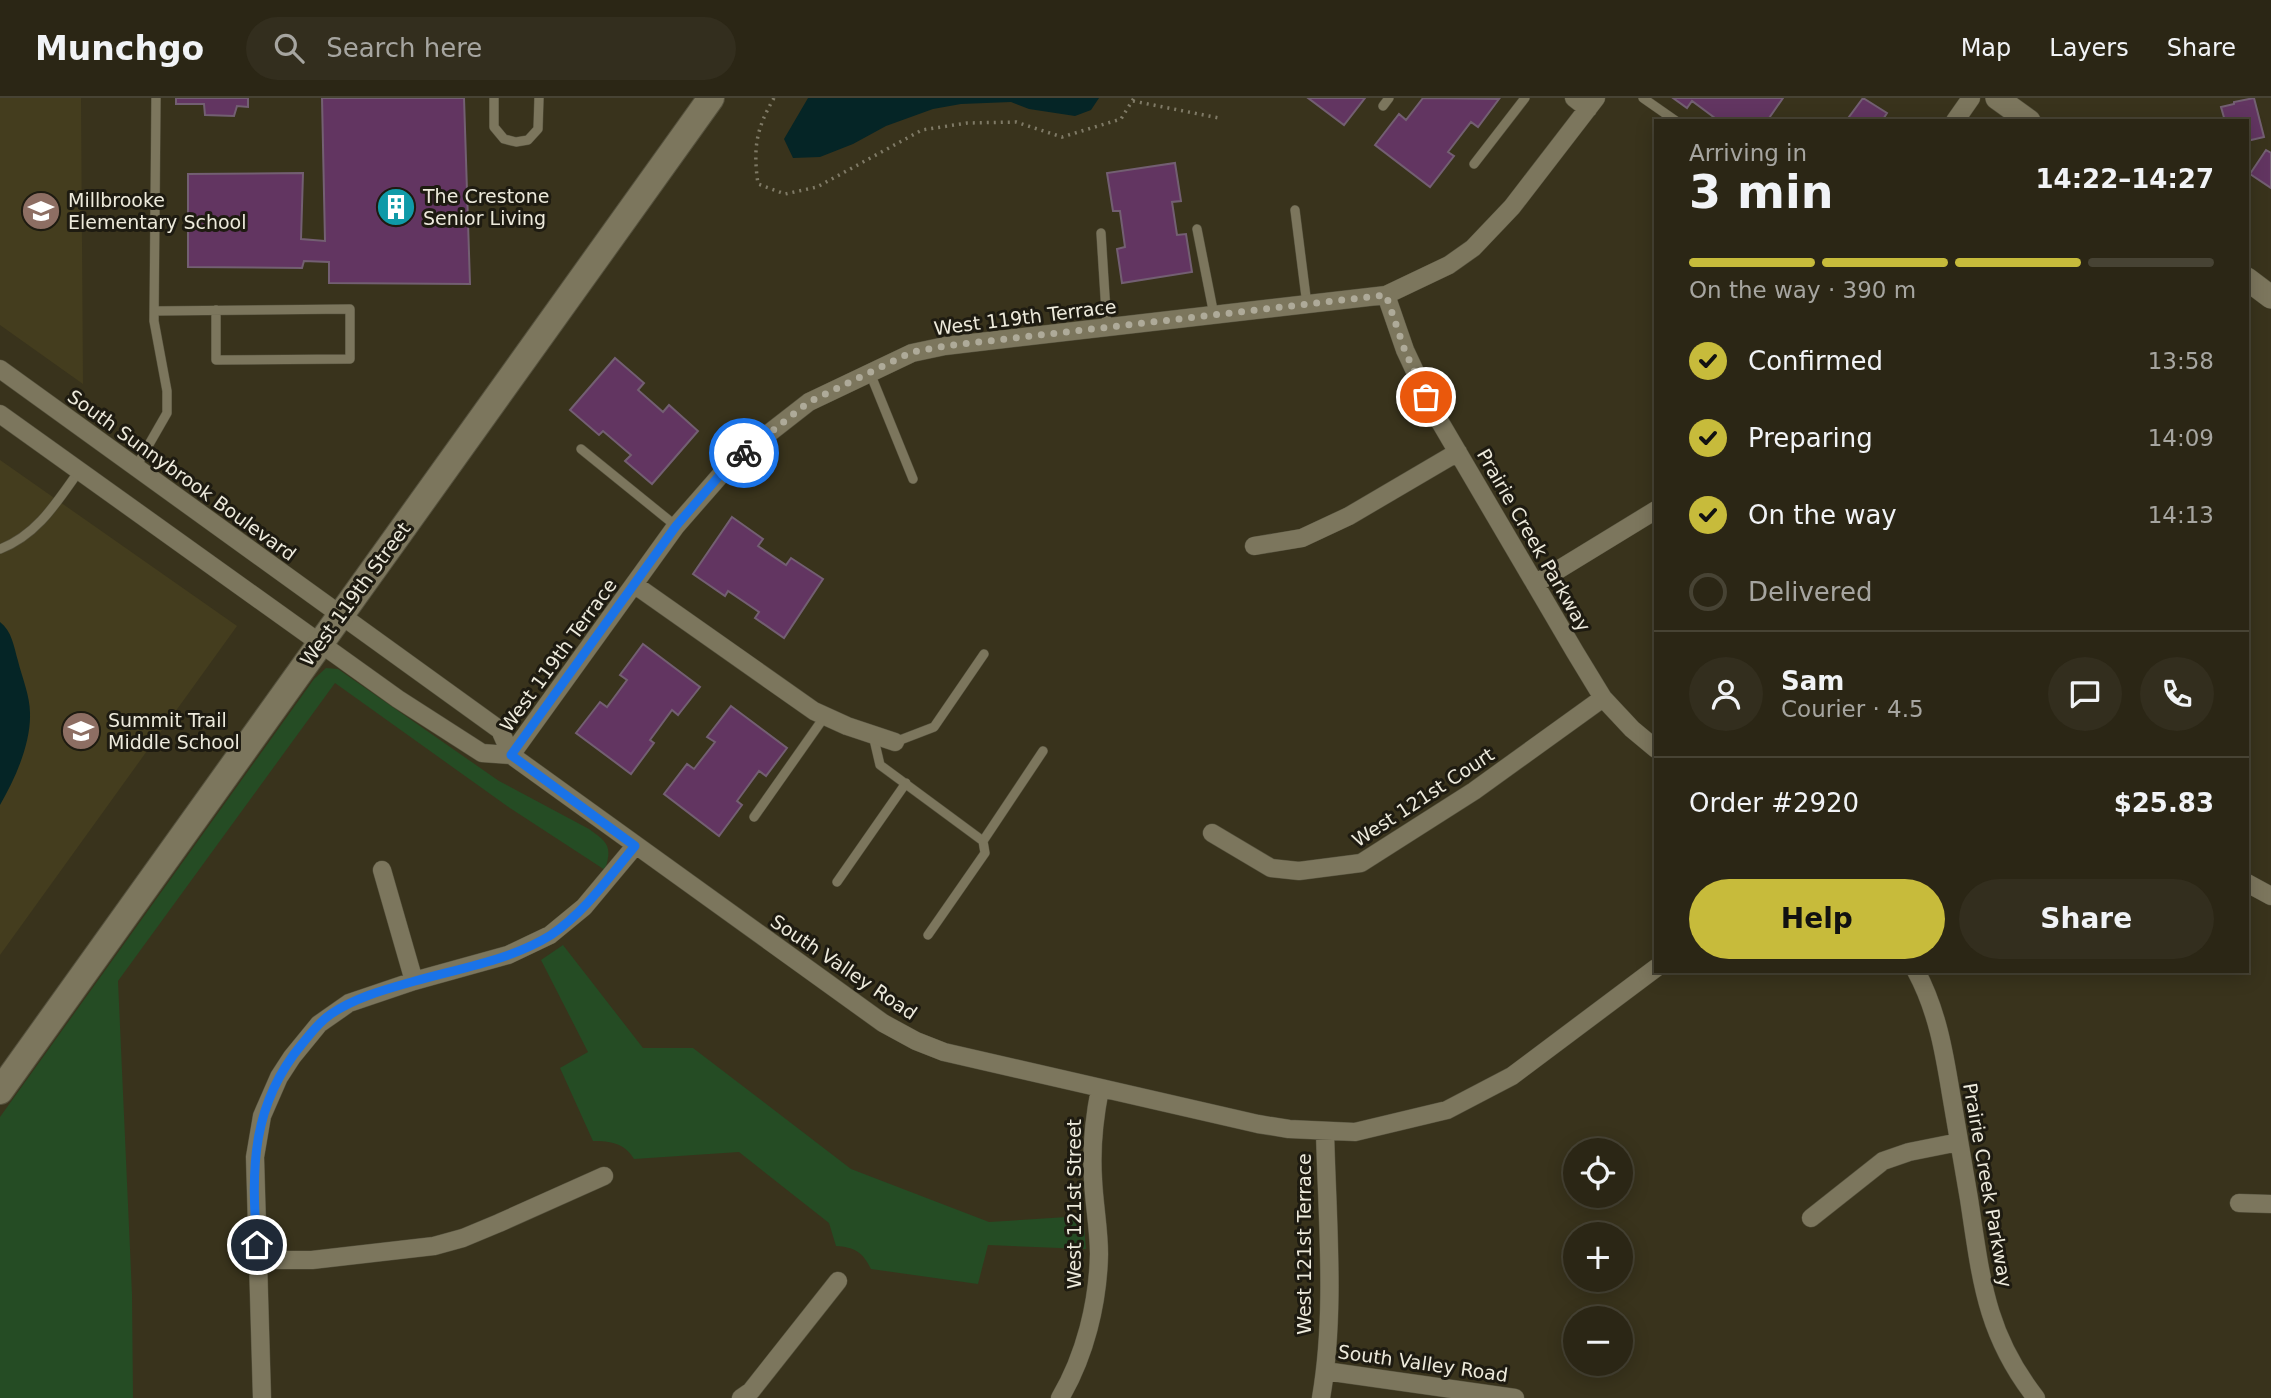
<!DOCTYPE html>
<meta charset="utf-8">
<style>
:root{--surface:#2b2615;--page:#332e1e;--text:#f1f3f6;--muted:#a6a5a0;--line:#474334;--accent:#c7bb3b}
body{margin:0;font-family:"DejaVu Sans",sans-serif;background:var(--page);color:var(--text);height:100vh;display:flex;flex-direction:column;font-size:26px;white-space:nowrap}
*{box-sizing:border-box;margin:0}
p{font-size:23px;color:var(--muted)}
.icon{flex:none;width:38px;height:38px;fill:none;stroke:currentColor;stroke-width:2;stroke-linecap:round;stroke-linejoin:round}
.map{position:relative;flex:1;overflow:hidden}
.details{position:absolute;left:1654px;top:21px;width:595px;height:854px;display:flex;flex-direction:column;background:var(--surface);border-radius:0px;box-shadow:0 4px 18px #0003,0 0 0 2px var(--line)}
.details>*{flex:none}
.buttons{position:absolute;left:1563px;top:1040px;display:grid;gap:14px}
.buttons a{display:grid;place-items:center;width:70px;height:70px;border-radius:50%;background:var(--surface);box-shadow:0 4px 18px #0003,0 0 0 2px var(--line);font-size:35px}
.pin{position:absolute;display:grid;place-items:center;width:60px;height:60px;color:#fff;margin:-30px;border:4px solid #fff;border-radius:50%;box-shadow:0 2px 7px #0007}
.courier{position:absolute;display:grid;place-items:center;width:70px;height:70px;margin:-35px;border:5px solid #1a73e8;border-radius:50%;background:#fff;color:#222;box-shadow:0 2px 9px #0007}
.overview em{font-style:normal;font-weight:700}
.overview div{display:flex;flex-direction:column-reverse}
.overview{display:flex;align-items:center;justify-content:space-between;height:119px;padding:0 35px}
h1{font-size:46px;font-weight:700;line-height:52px}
.bar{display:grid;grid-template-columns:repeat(4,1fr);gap:10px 7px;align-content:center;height:84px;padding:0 35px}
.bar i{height:9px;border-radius:5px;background:var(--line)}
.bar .on{background:var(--accent)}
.bar p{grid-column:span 4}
.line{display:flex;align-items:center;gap:18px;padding:0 35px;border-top:2px solid var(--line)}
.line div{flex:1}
.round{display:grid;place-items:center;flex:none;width:74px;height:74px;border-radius:37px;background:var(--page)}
ol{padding:0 35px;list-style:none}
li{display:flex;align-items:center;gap:21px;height:77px}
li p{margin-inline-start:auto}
li .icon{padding:7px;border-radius:50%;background:var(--accent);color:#111;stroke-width:4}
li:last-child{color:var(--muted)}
li i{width:38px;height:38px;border:4px solid var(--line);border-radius:50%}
.button{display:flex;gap:14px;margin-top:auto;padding:14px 35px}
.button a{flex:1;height:80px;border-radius:42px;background:var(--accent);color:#111;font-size:28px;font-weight:700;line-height:80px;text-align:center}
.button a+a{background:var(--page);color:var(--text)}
header{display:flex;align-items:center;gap:42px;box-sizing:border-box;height:98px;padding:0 35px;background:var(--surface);border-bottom:2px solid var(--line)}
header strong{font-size:33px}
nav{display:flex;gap:38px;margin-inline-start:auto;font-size:24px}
.search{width:490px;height:63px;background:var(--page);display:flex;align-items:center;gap:18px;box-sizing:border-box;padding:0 24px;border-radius:38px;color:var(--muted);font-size:26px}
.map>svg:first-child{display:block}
.built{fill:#443d1e}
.green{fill:#254c24}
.water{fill:#052526}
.building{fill:#623561;stroke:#735f72;stroke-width:2}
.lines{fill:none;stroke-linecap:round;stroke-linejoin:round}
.service-casing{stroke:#55513d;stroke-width:10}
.minor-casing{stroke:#55513d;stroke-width:19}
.tertiary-casing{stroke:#55513d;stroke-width:24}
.secondary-casing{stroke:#55513d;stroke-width:28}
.path{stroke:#7f7a66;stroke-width:3.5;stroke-dasharray:2 5;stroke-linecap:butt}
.service{stroke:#7c765d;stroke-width:9}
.minor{stroke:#7c765d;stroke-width:18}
.tertiary{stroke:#7c765d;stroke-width:23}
.secondary{stroke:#7c765d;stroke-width:26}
.done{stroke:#aeaa99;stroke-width:7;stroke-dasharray:0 12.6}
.route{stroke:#1a73e8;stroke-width:9}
.labels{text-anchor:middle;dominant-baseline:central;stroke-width:6;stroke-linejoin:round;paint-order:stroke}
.poi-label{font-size:19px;fill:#edeadc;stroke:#1e1b11;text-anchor:start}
.street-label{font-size:19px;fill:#edeadc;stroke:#1e1b11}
</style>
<header>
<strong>Munchgo</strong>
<div class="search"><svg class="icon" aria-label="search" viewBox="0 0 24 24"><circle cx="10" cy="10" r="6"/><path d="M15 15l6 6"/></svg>Search here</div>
<nav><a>Map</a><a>Layers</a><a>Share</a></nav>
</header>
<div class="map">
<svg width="2271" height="1300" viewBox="0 0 2271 1300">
<rect width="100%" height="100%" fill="#39331c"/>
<path class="built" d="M0 0H81L83 286 0 227Z
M0 362 237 528 0 857Z"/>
<path class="green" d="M326 570 338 571 499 683 589 731C609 745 612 749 605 772L507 708 335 585 118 883 132 1196 133 1300H0V1019L314 581Z
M563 847 643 950H693L851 1071 989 1124 1083 1118 1086 1151 988 1147 978 1186 871 1171C863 1154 854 1149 836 1148L829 1125 739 1054 634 1061C625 1045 610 1043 593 1043L560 970 588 954 541 862Z"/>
<path class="water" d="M808 0H1099L1091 12 1075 18 1029 11 1011 4 961 6 933 11 886 28 853 46 820 59 793 60 784 41Z
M0 524C12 533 14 549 18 563 22 579 30 598 30 615 31 646 15 681 0 707Z"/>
<path class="building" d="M176 0H248V9L237 8 234 18 205 17 204 6H176Z
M322 0H464L470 186 329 185V164L304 163 302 170 188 169V76L303 75 301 141 325 143Z
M1308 0H1365L1344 27Z
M1423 0 1499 1 1478 29 1471 24 1448 54 1454 58 1430 89 1375 47 1399 16 1406 22Z
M1673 0H1783L1767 23H1719L1692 3 1687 10Z
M1863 0 1887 15 1882 23H1846Z
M2254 0 2264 39 2247 43V23H2225L2221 9 2234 6V4Z
M2266 52 2271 55V90L2250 76Z
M1175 65 1181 103 1172 104 1177 137 1186 136 1192 174 1122 185 1117 151 1125 149 1120 113H1113L1107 75Z
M615 260 644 285 638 292 663 314 669 307 698 333 652 386 625 363 631 357 603 333 599 337 570 312Z
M732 419 763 441 758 448 786 467 791 460 823 481 784 540 755 520 759 514 728 493 725 498 693 476Z
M643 546 700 589 678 617 672 612 650 642 654 645 631 676 576 635 600 604 607 609 627 582 620 577Z
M731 608 787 650 766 678 759 673 737 703 742 707 719 738 664 696 687 666 694 671 715 644 707 639Z"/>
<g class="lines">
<g class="service-casing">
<path id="service" d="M494 0V29L504 41 516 44 528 42 538 31 539 0
M1643 0 1676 23
M1383 8 1389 0
M1474 66 1525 0
M1295 112 1307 207
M1197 131 1214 217
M1101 135 1107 230
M154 213 350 211V261L216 262V212
M870 275 913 381
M581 351 676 428
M136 369 167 315V293L154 223 156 0
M0 451C37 437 57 404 79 373
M873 637 880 667 983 743
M895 644 934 629 984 556
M754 719 825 618
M837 784 906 685
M928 837 985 755 983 743 1043 653"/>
</g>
<g class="minor-casing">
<path id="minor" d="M1574 0 1588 11
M1955 23 1971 0
M1386 197 1405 252 1433 312 1575 554 1603 600 1632 631 1656 651
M0 271 500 632 511 657 883 925 916 943 944 954 1258 1026 1289 1031 1355 1034 1447 1012 1512 978 1656 870
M0 316 398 601 482 655 511 657
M1254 448 1302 440 1349 418 1458 354
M1535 486 1656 412
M635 487 814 613 847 628 895 644
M511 657 676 428 732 364 809 304 912 255 945 248 1386 197 1449 167 1473 150 1512 109 1596 0
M1212 735 1271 770 1299 773 1361 765 1474 693 1603 600
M382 772 414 883
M2247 785 2271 798
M1916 873C1937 912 1944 953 1951 996 1957 1031 1963 1066 1969 1101 1981 1179 1985 1235 2036 1300
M2239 1105 2271 1106
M1811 1120 1883 1063 1909 1054 1959 1044
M258 1162H312L434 1148 463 1140 499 1125 604 1078
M1325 1273 1515 1300
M262 1300 255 1059 262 1018 279 979 292 959 319 926 349 905 414 883 508 857 550 837 584 809 635 748
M741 1300 751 1293 838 1183
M1060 1300C1085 1258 1098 1205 1099 1156 1099 1131 1094 1106 1093 1081 1091 1051 1094 1021 1100 991
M1321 1300C1336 1213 1327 1121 1325 1033"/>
</g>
<g class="tertiary-casing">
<path id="tertiary" d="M1997 0 2029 23
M2247 181 2271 199"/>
</g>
<g class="secondary-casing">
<path id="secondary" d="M0 993 711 0"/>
</g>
<path class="path" d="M774 0C756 31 753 50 758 86L785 96 817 89 922 32 967 25 1016 24 1062 39 1121 21 1134 0
M1133 3 1219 20"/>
<use href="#service" class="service"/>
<use href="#minor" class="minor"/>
<use href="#tertiary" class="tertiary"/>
<use href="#secondary" class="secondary"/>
</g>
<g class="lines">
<path class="done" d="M744 355 809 304 912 254 945 248 1386 197 1405 253 1426 299"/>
<path class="route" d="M257 1147C251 1072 251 1007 302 946 311 935 319 924 331 916 356 899 387 891 415 883 461 870 511 862 551 837 585 814 609 779 635 748L511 657 676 428 732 363 744 355"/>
</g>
<defs>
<g id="building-disc" transform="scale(2.0125)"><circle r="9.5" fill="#0f9aa8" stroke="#1e1b11"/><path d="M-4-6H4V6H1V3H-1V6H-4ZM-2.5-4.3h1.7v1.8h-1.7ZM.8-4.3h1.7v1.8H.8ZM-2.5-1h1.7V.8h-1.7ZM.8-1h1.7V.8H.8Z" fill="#fff"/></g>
<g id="school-disc" transform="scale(2.0125)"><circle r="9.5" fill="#8d6e63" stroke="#1e1b11"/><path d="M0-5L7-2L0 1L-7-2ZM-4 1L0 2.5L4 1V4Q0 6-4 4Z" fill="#fff"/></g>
</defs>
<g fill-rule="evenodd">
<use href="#building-disc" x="396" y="109"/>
<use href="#school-disc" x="41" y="113"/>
<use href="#school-disc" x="81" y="633"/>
</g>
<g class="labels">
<g class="poi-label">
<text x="423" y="98">The Crestone<tspan x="423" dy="22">Senior Living</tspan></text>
<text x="68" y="102">Millbrooke<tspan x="68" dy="22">Elementary School</tspan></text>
<text x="108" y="622">Summit Trail<tspan x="108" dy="22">Middle School</tspan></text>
</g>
<g class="street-label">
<text transform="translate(1025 219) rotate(-7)">West 119th Terrace</text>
<text transform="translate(182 377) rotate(36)">South Sunnybrook Boulevard</text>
<text transform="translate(1534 442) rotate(60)">Prairie Creek Parkway</text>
<text transform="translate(355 496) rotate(-54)">West 119th Street</text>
<text transform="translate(558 557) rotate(-54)">West 119th Terrace</text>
<text transform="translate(1423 699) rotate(-33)">West 121st Court</text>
<text transform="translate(844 869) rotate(34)">South Valley Road</text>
<text transform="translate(1988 1087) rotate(80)">Prairie Creek Parkway</text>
<text transform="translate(1074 1106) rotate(-90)">West 121st Street</text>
<text transform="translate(1304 1146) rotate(-90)">West 121st Terrace</text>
<text transform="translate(1423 1265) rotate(8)">South Valley Road</text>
</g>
</g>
</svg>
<div class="buttons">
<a><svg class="icon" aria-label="locate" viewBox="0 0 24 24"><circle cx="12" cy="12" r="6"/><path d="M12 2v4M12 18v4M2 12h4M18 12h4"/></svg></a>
<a>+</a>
<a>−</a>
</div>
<div class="pin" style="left:1426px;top:299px;background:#ea580c"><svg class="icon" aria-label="bag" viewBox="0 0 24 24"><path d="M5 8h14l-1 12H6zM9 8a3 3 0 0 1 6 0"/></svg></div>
<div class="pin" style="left:257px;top:1147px;background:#1f2937"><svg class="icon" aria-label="home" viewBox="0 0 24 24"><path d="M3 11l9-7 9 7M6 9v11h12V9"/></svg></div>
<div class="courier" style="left:744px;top:355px"><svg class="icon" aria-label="bike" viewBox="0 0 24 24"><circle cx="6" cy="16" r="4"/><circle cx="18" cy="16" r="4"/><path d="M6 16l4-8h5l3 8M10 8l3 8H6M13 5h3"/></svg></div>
<section class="details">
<div class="overview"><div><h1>3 min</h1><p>Arriving in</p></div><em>14:22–14:27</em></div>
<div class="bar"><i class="on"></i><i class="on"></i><i class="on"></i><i></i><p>On the way · 390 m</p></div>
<ol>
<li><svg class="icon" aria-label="check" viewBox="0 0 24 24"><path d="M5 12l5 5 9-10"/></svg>Confirmed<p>13:58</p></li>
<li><svg class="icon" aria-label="check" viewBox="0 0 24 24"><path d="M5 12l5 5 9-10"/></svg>Preparing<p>14:09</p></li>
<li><svg class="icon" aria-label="check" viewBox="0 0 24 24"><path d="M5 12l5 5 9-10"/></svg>On the way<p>14:13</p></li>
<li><i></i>Delivered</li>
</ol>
<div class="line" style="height:126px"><a class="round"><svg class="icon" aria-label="person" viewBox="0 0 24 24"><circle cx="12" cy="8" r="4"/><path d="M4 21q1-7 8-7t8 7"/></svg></a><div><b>Sam</b><p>Courier · 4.5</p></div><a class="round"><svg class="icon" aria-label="chat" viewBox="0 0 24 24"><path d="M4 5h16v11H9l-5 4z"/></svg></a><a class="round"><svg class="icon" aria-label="phone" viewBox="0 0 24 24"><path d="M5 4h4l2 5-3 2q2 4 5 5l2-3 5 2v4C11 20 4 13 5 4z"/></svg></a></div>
<div class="line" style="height:91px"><div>Order #2920</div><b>$25.83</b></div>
<div class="button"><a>Help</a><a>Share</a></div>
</section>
</div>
